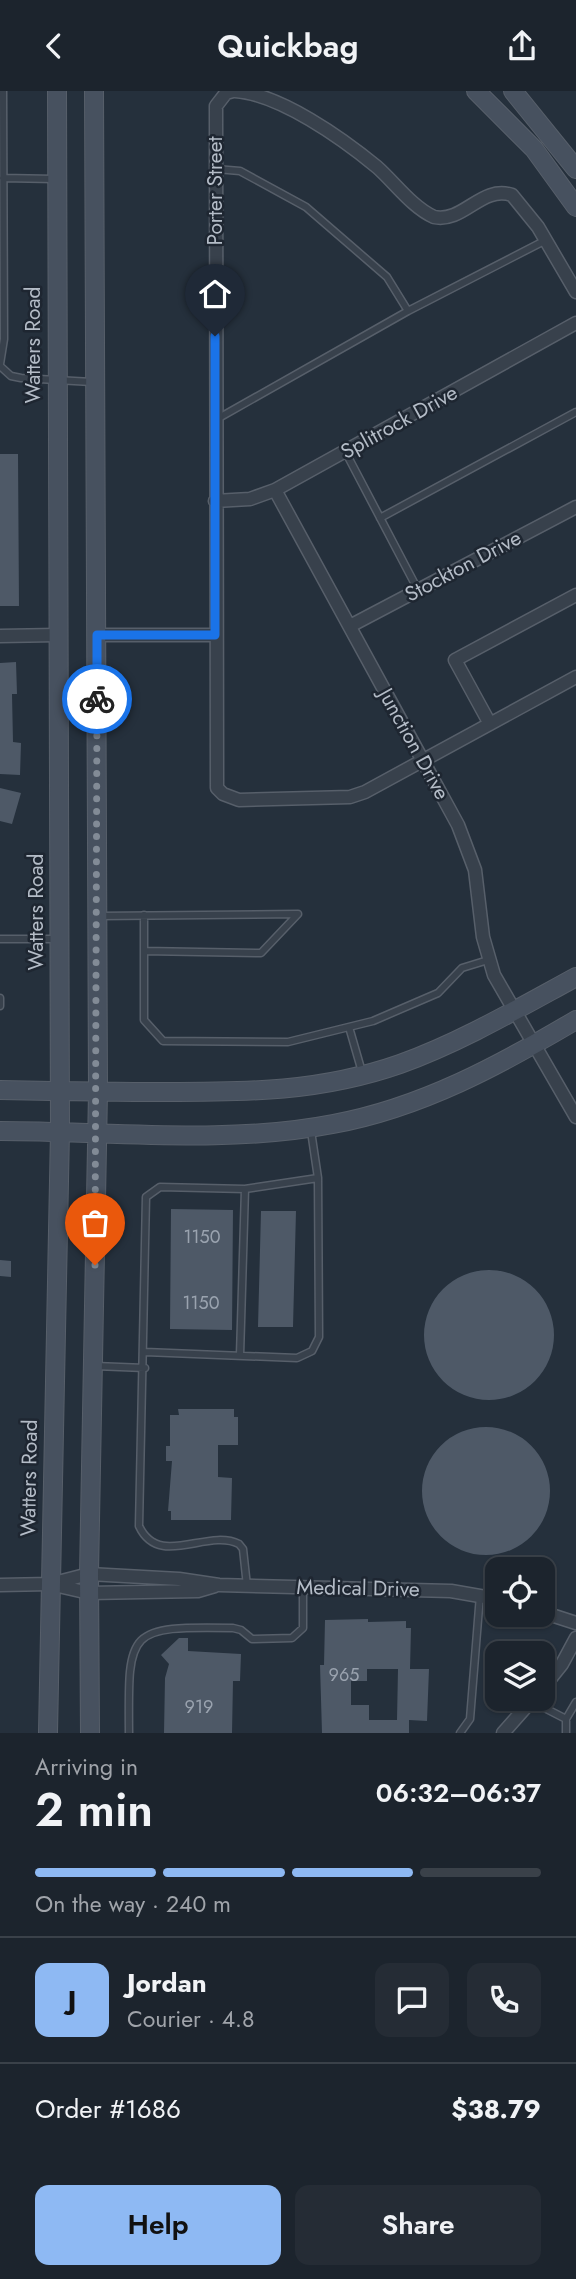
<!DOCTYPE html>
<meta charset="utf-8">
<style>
:root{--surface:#1c242d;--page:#252c35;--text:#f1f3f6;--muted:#a0a4aa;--line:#3a4149;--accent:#8eb9f3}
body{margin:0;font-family:Jost,sans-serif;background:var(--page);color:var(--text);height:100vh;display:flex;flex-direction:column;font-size:26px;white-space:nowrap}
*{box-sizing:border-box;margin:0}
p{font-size:23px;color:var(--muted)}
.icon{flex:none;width:38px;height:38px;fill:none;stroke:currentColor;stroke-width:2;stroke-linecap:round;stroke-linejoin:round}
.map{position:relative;height:1642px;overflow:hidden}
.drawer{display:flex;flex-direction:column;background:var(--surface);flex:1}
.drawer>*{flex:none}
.fabs{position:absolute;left:485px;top:1466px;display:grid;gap:14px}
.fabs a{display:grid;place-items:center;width:70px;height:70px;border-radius:14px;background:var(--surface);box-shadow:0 2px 5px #0004,0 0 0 2px var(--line);font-size:35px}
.pin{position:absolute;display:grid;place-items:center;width:60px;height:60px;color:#fff;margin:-72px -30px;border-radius:50% 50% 50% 0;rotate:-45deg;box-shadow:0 0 7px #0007}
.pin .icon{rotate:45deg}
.courier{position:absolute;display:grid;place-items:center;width:70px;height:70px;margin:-35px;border:5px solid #1a73e8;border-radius:50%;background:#fff;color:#222;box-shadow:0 2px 9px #0007}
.head em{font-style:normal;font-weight:600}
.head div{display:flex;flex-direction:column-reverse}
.head{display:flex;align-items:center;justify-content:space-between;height:119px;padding:0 35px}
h1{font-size:46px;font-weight:600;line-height:52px}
.bar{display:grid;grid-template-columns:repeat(4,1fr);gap:10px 7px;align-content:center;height:84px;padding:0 35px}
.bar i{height:9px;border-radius:5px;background:var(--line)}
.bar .selected{background:var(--accent)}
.bar p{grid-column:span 4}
.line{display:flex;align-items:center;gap:18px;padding:0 35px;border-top:2px solid var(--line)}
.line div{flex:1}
.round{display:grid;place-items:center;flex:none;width:74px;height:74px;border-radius:14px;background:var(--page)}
.button{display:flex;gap:14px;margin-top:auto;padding:14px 35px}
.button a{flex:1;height:80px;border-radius:14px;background:var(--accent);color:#111;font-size:28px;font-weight:600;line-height:80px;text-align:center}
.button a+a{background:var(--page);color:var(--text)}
header{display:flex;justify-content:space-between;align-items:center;height:91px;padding:0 35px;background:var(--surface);font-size:32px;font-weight:600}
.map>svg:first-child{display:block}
.building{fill:#4e5967;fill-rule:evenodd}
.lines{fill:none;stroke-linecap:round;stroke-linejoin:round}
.lane-casing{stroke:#575f6a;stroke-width:9}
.street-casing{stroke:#575f6a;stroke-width:15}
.secondary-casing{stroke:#575f6a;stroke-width:20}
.lane{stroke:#38414c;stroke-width:6}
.street{stroke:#38414c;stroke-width:12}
.secondary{stroke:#47515f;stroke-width:18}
.done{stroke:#828b96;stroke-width:7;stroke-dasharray:0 12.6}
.route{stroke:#1a73e8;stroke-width:9}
.labels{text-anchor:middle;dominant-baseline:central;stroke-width:5;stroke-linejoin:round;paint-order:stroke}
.number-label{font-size:18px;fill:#9aa3af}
.street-label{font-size:21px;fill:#b4bcc7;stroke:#1e2631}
</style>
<header><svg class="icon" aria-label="back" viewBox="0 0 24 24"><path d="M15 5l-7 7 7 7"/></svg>Quickbag<svg class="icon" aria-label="share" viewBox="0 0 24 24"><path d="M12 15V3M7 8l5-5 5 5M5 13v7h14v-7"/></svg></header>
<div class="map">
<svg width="576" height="1642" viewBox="0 0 576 1642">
<rect width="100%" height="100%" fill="#25303c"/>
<path class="building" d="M0 363H18L19 515H0Z
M16 571 17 603H12L13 651 21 652 20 684 0 683V572Z
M0 697 21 702 12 733 0 730Z
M171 1118 233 1119 232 1239 170 1238Z
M261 1120H296L293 1236H258Z
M0 1169 11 1170V1186L0 1185Z
M424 1244a65 65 0 1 1 130 0a65 65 0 1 1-130 0Z
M178 1318H234V1326H238V1354H218V1386L232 1387 231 1429H171V1420H168L172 1370H166V1355H170V1324H179Z
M422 1400a64 64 0 1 1 128 0a64 64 0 1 1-128 0Z
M368 1528V1531L406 1530V1537H411L410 1578H429L427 1630 409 1629V1642H322L320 1574H324L325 1529ZM367 1578H398L397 1629H369V1614H351V1590H367Z
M179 1547H188V1560L241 1563 240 1590H233L232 1642H164L165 1587 169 1573 161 1564Z"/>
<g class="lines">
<g class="lane-casing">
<path id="lane" d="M216 78 240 80 306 116 387 186 408 220
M3 87 54 88
M0 273 4 248 3 0
M0 275 11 285 21 287 92 291
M217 328 408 220 546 149
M345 360 418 499
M380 427 576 321
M99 825 298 823 261 862 144 860V824
M0 848H58
M144 860V929L163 950 288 951 373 930 438 902 462 877 488 869
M0 907V915
M349 936 362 981
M145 1261 297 1267 312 1260 319 1246 318 1087
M240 1264 245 1098
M95 1275 145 1277
M247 1495 243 1458 239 1453C207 1437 159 1478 139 1435L146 1106 160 1096 245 1098 318 1087 311 1040
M531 1610 566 1628
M129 1642C128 1538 127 1535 233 1537L241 1539 252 1548 292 1547 303 1537V1497
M460 1642 470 1628 480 1504
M566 1642V1628L576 1611"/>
</g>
<g class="street-casing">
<path id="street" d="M233 0 226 2 216 15 217 697 223 703 239 709 350 706 365 701 576 586
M235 0C280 3 343 48 377 76 395 92 412 116 434 126 464 132 481 94 512 104L538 136 576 201
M275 399 458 734 475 779 483 846 494 884 576 1026
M215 410 250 408 275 399 576 232
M350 535 576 416
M97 544H215
M0 545 57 544
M490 633 455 569 576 504
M0 1494 50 1493 89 1483 179 1488 219 1494 451 1500 497 1508
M54 1494 89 1502 198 1500 215 1495
M542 1521 576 1532
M542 1598 562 1573 576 1547
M503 1642 533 1608"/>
</g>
<g class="secondary-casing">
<path id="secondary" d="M476 0 534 58 576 116
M513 0 576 78
M0 999C55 1000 110 1001 165 1001 248 1001 320 1001 400 973 461 951 519 917 576 886
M0 1040C110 1040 225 1054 333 1033 421 1017 500 974 576 929
M48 1642 60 1040 57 0
M90 1642 89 1483 98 1001 94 0"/>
</g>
<use href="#lane" class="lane"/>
<use href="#street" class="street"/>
<use href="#secondary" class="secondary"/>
</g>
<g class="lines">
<path class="done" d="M95 1174 97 608"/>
<path class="route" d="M97 608V544H215V245"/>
</g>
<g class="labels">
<g class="number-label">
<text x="202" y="1146">1150</text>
<text x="201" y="1212">1150</text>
<text x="344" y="1584">965</text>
<text x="199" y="1616">919</text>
</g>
<g class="street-label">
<text transform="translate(215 100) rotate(-90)">Porter Street</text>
<text transform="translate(33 254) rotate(-90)">Watters Road</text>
<text transform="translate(399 331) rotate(-29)">Splitrock Drive</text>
<text transform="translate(463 475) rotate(-28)">Stockton Drive</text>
<text transform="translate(414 653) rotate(61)">Junction Drive</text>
<text transform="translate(36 821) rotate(-90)">Watters Road</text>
<text transform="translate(29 1387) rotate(-89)">Watters Road</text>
<text transform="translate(358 1497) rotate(1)">Medical Drive</text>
</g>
</g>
</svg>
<div class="fabs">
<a><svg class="icon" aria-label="locate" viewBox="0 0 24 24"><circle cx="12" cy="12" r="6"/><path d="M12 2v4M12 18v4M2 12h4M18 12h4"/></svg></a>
<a><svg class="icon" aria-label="layers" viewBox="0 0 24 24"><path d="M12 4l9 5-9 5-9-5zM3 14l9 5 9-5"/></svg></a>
</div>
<div class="pin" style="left:95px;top:1174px;background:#ea580c"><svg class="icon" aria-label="bag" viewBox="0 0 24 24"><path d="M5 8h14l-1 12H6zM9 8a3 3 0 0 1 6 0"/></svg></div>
<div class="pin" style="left:215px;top:245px;background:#1f2937"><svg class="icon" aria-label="home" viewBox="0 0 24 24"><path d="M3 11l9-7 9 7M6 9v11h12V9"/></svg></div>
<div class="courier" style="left:97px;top:608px"><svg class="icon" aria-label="bike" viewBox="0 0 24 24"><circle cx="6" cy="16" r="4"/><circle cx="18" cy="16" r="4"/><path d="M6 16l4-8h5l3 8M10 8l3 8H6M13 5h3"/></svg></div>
</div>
<section class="drawer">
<div class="head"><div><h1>2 min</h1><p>Arriving in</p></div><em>06:32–06:37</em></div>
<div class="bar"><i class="selected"></i><i class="selected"></i><i class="selected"></i><i></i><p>On the way · 240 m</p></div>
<div class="line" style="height:126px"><b class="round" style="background:var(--accent);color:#111">J</b><div><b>Jordan</b><p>Courier · 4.8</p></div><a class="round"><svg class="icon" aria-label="chat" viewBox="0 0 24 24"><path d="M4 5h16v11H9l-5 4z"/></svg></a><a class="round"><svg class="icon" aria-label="phone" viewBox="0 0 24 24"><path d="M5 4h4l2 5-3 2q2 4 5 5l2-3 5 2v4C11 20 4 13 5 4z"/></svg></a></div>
<div class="line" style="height:91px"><div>Order #1686</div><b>$38.79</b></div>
<div class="button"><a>Help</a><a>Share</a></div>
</section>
